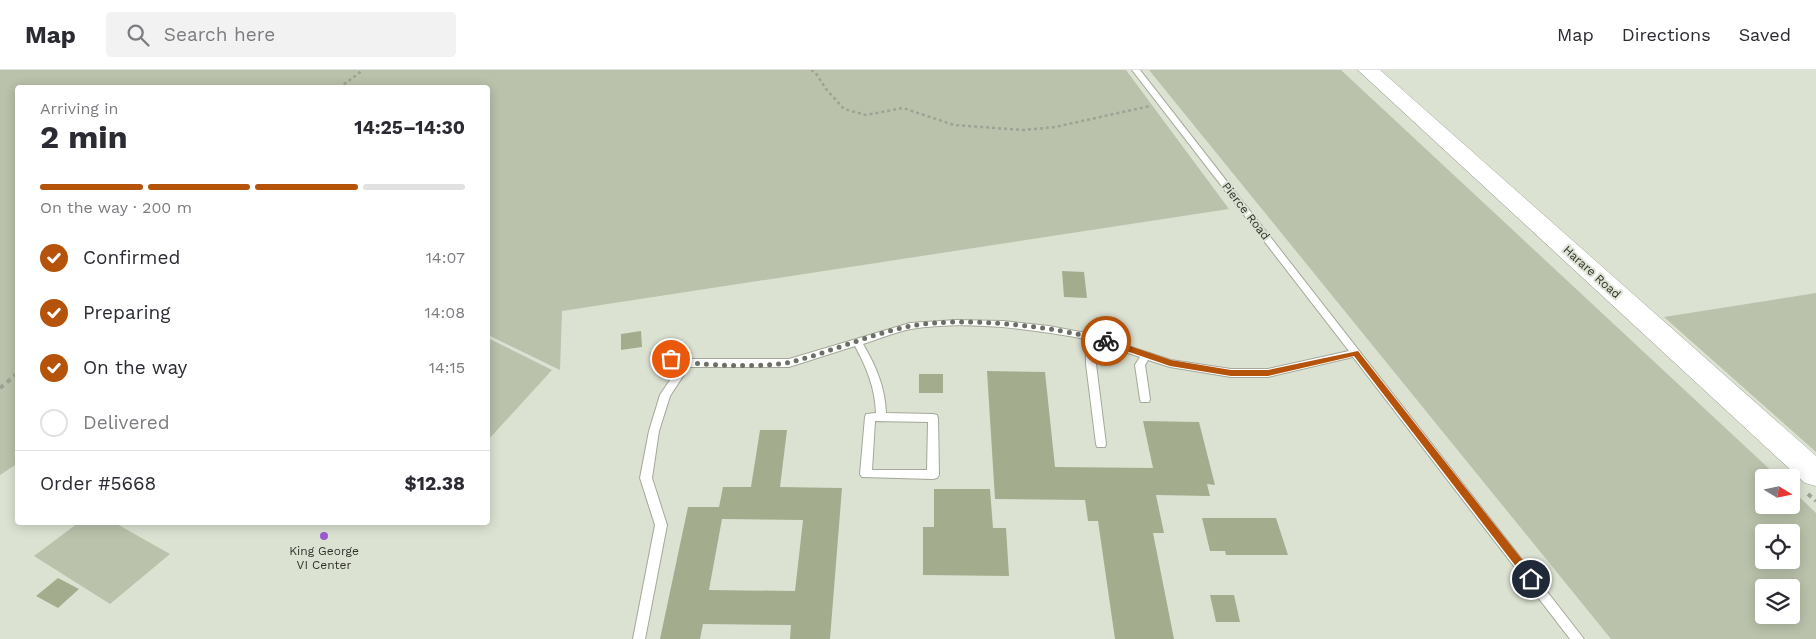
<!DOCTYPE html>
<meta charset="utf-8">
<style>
:root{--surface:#fff;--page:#f2f2f3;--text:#2b2b33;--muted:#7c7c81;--line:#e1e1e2;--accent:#b45309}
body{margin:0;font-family:"Work Sans",sans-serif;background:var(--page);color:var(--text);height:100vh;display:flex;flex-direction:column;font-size:19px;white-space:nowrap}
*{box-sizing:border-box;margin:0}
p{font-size:16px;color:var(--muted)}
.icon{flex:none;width:28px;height:28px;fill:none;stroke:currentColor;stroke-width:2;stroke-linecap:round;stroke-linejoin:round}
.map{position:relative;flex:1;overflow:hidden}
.side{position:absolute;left:15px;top:15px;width:475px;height:440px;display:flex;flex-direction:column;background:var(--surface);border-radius:5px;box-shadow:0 2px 12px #0003}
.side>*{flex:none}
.needle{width:32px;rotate:100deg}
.buttons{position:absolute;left:1755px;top:399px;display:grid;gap:10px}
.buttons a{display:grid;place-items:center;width:45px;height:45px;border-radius:5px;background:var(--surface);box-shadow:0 2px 12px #0003;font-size:25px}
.pin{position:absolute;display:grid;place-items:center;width:42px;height:42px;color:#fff;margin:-21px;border:2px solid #fff;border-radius:50%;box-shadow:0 1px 5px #0007}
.courier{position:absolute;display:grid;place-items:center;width:50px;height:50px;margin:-25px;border:4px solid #b45309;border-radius:50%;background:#fff;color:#222;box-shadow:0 1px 6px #0007}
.summary em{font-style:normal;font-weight:700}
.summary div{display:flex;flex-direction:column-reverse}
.summary{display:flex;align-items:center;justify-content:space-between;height:85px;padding:0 25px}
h1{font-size:32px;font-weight:700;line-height:38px}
.bar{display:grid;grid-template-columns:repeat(4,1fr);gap:8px 5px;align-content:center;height:60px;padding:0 25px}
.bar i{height:6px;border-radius:4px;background:var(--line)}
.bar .active{background:var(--accent)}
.bar p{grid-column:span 4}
.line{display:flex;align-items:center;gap:12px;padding:0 25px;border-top:1px solid var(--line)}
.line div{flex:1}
ol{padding:0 25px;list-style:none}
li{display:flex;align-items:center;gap:15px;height:55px}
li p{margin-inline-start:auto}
li .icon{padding:5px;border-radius:50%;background:var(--accent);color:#fff;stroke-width:4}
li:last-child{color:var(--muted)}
li i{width:28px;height:28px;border:2px solid var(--line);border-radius:50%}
header{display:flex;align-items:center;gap:30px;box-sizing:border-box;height:70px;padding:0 25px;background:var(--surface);border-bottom:1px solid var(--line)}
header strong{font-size:24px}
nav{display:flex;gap:28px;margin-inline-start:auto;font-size:18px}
.search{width:350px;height:45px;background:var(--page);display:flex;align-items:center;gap:12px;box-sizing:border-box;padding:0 18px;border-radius:5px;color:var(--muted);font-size:19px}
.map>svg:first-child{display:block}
.green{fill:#bac2ab;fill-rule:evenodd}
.building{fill:#a3ad8e;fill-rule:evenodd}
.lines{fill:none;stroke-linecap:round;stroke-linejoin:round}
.lane-casing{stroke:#a3a899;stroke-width:2}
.highway-casing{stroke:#a3a899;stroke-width:1}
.path-far1{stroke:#9ea295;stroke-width:2.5;stroke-dasharray:3 3;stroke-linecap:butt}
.path{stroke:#9ea295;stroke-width:4;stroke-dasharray:4.5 4.5;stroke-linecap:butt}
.lane{fill:#fff;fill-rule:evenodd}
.highway{fill:#fff;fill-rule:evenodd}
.route{fill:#b45309}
.done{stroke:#6c6f65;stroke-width:5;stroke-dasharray:0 9}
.poi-dot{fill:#995bd2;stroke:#dce2d2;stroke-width:2}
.labels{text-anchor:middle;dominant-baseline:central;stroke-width:4;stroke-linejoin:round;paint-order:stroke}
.street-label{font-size:12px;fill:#2f312a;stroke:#dce2d2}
.poi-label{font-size:12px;fill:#2f312a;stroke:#dce2d2}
</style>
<header>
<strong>Map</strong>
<div class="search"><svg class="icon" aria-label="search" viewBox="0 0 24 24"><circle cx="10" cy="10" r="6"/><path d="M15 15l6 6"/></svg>Search here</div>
<nav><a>Map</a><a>Directions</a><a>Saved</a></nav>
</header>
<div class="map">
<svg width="1816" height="569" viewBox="0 0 1816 569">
<rect width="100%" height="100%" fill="#dce2d2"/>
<path class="green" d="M0 0H1126L1229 139 562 241 560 300 488 265V18H18V393L0 405Z
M1149 0H1341L1778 407 1764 408V435H1791V419L1816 443V569H1611ZM1791 462V490H1764V462ZM1764 518H1791V545H1764Z
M1816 223V382L1664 247Z
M488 268 552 300 488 370Z
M78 453H115L170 484 110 534 34 486Z"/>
<path class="building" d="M1062 201 1084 202 1087 228 1064 227Z
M641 261 642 277 621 280V264Z
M987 301 1045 302 1055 397 1153 398 1143 351 1199 352 1215 415 1207 414 1210 426 1156 425 1164 463H1153L1174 569H1115L1098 451H1088L1085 430 995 429Z
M919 304H943V323H919Z
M760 360H787L780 417 842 418 830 569H790L791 555 703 554 700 569H660L688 437H719L723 417H751ZM722 449 803 450 795 521 709 520Z
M934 419H990L993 458H1006L1009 506 923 505V457H934Z
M1202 448H1276L1288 485H1226L1225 481H1210Z
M58 508 79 519 58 538 36 526Z
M1210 525H1234L1240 552H1216Z"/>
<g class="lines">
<g class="lane-casing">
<path id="lane" d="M1132 0H1140L1584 569H1570L1353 287 1268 307H1231L1170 297 1148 290 1145 295 1150 329 1149 332H1141L1140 329 1135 295 1140 287 1096 272V294L1106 374 1105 377H1097L1096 374 1086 294V269C1031 259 967 250 911 259 895 262 879 269 863 274 876 296 885 317 886 343L933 344 937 345 938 348 939 405 937 408 933 409 862 407 860 404 865 347 866 344 876 343C875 318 867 298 855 276L789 297H689L670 326 659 361 652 408 667 455 645 569H633L655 455 640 408 649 361 660 325 680 295 652 288 651 285 652 282 656 281 686 289H789L910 253 956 250 1003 251 1049 256 1091 264 1171 290 1231 299H1268L1349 281ZM875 351 928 352 927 400H872Z"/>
</g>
<g class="highway-casing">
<path id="highway" d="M1358 0H1380L1816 386V416L1805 413Z"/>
</g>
<path class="path-far1" d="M811 0 815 2 826 19 844 39 866 45 903 38 954 55 1023 60 1055 57 1150 36
M339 18 363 0"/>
<path class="path" d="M0 318 18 303
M1808 424 1816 431"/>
<use href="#lane" class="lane"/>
<use href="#highway" class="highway"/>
</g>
<path class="route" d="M1106 268 1171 290 1231 300H1268L1358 281 1535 506V512H1528L1354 286 1268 306H1231L1170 296 1103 273 1102 271Z"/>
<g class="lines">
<path class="done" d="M671 289C694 296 767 298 791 292 831 282 870 264 911 256 963 246 1055 256 1106 271"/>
</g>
<circle class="poi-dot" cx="324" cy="466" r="5"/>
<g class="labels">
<g class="street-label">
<text transform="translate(1246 141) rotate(52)">Pierce Road</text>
<text transform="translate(1592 202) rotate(42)">Harare Road</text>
</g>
<g class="poi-label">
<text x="324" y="481">King George<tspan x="324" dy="14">VI Center</tspan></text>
</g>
</g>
</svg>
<div class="buttons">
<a><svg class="needle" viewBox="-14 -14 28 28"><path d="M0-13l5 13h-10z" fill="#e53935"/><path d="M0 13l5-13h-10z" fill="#7c7c81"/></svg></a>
<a><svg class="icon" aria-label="locate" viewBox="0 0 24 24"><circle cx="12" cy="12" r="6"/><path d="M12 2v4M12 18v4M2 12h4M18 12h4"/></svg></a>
<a><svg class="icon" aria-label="layers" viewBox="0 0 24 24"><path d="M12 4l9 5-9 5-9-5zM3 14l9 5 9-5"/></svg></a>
</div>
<div class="pin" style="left:671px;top:289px;background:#ea580c"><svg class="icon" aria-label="bag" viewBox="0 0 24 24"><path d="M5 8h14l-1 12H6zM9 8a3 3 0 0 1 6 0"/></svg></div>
<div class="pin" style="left:1531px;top:509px;background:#1f2937"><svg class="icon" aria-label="home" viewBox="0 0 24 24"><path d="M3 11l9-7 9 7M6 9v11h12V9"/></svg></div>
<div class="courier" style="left:1106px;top:271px"><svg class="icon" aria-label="bike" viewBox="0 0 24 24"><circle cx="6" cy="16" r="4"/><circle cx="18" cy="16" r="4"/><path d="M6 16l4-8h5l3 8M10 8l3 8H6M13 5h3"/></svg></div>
<section class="side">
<div class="summary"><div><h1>2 min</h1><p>Arriving in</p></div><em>14:25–14:30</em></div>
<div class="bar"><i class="active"></i><i class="active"></i><i class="active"></i><i></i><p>On the way · 200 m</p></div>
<ol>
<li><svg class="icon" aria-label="check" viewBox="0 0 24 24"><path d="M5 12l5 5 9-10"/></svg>Confirmed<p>14:07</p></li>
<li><svg class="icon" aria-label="check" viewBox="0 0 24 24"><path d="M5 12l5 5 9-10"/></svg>Preparing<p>14:08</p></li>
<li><svg class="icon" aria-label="check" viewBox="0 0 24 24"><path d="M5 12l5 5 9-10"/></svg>On the way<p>14:15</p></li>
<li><i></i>Delivered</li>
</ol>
<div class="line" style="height:65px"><div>Order #5668</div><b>$12.38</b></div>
</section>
</div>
